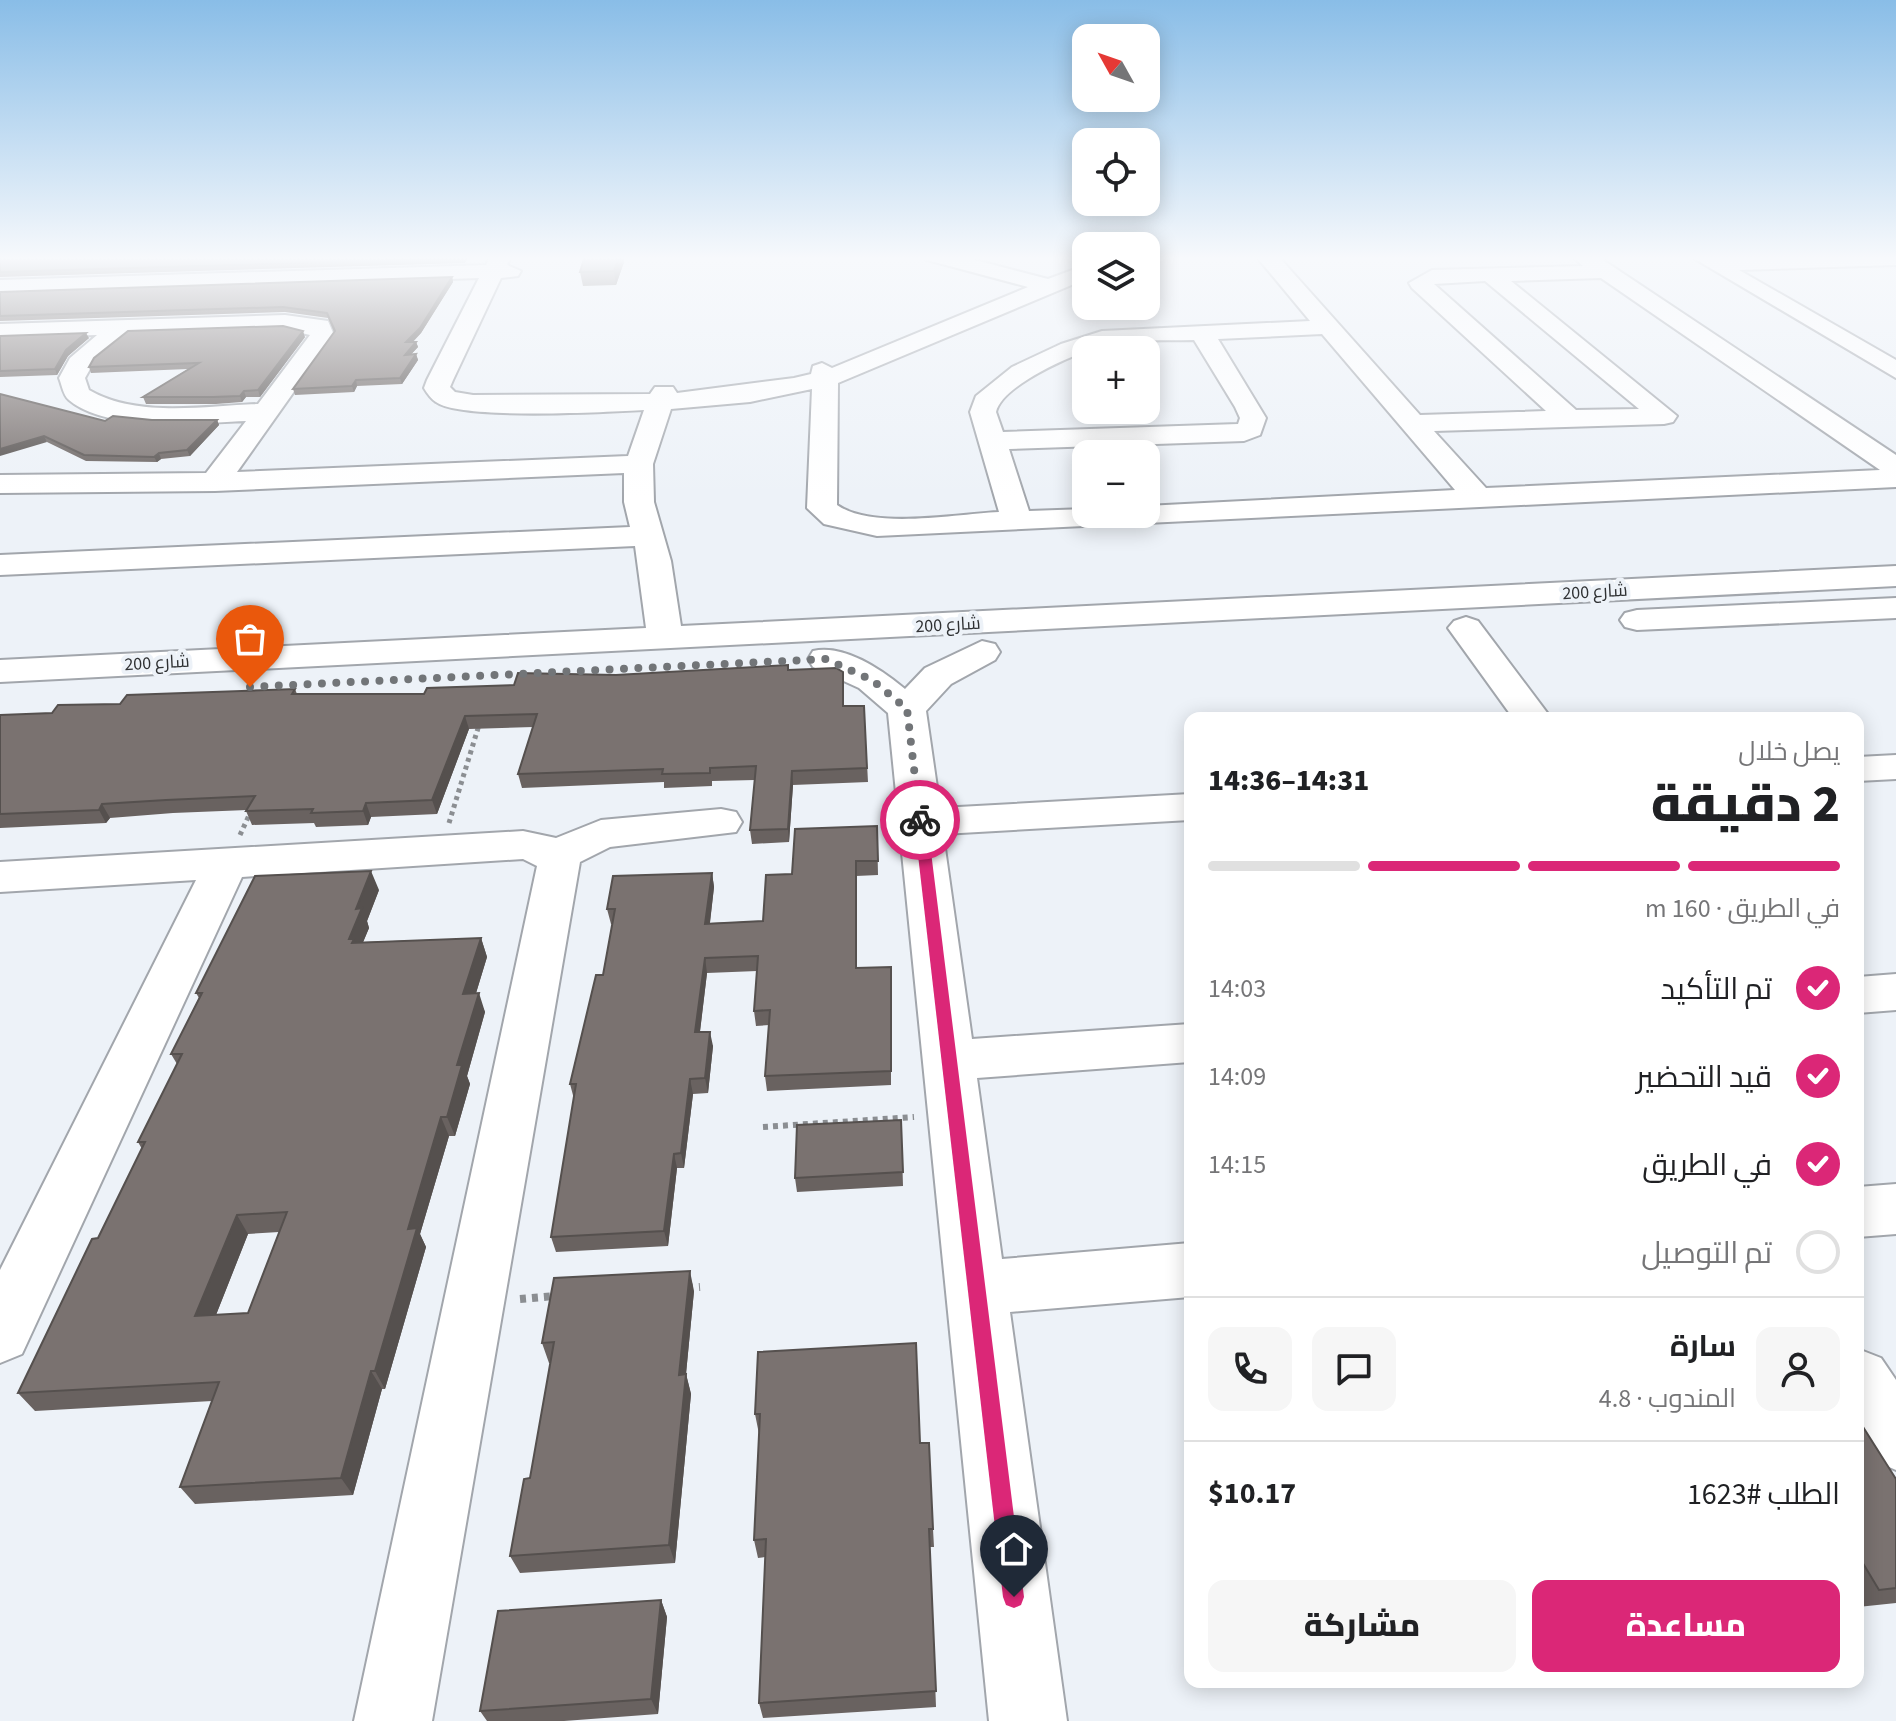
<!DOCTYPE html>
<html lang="ar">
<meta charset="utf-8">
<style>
:root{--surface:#fff;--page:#f6f6f6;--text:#202124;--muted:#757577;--line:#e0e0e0;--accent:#db2777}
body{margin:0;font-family:"Source Sans 3",Cairo,sans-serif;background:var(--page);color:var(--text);direction:rtl;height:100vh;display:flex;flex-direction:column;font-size:30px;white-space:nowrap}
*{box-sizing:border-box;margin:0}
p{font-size:26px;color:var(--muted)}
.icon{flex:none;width:44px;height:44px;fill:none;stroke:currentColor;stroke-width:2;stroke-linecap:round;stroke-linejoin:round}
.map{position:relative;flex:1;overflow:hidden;direction:ltr}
.sheet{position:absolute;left:1184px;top:712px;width:680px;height:976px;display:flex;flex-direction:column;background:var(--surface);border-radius:16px;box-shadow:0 4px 20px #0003;direction:rtl}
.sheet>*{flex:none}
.needle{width:52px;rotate:310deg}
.tools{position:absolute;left:1072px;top:24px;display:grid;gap:16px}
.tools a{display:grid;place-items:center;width:88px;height:88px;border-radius:16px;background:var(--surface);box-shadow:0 4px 20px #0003;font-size:40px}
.pin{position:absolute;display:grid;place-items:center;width:68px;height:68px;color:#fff;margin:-82px -34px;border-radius:50% 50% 50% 0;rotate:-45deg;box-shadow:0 0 8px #0007}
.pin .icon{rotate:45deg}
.courier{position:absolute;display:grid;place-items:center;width:80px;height:80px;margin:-40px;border:6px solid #db2777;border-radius:50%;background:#fff;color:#222;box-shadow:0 2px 10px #0007}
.summary em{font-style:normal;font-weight:800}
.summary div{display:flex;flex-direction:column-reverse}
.summary{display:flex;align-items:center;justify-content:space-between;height:136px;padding:0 24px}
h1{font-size:52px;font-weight:800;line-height:60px}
.bar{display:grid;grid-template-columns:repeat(4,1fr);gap:12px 8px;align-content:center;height:96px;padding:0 24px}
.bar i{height:10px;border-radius:6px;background:var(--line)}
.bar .on{background:var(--accent)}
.bar p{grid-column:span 4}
.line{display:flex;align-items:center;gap:20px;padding:0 24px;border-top:2px solid var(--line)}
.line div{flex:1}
.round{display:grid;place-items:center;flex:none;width:84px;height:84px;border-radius:16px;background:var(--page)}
ol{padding:0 24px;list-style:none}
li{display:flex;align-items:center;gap:24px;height:88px}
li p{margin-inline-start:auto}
li .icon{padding:8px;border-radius:50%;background:var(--accent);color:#fff;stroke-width:4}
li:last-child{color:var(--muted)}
li i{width:44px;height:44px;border:4px solid var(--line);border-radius:50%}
.primary-button{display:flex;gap:16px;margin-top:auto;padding:16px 24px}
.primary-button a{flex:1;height:92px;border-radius:16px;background:var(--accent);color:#fff;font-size:32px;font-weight:800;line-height:92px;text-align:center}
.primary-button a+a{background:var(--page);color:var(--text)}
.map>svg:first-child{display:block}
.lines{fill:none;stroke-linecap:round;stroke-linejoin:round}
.minor-casing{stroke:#a2a6ac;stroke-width:4}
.path-far2{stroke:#8b8e92;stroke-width:5;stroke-dasharray:4 4;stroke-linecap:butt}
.path-far1{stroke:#8b8e92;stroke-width:6;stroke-dasharray:5 5;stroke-linecap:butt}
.path{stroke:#8b8e92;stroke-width:8;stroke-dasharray:6 6;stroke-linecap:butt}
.minor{fill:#fff;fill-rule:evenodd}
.wall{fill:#696260;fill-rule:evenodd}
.shaded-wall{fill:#55504e}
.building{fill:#7a7270;stroke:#55504e;stroke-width:2;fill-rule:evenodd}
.route{fill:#db2777}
.done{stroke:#727578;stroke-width:8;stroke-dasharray:0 14.4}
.labels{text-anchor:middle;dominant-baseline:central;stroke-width:8;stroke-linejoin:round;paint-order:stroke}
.far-street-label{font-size:18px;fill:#2f3133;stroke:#edf2f8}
</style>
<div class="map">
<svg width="1896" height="1721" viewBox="0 0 1896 1721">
<rect width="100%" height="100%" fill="#edf2f8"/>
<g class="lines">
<g class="minor-casing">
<path id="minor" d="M490 256H511L507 265 521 271 518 276 501 278 453 380 450 387 455 392 473 395 650 394 655 387H673L677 393 794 378 811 374 813 366 822 363 832 368 1028 287 927 260 924 256H960L1048 279 1086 265V279L838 383 837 505C873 530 956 514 999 512L970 412 976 396 1012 367 1061 344 1102 331 1310 321 1256 256H1278L1420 415 1546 411 1412 288 1409 283 1432 270 1583 266 1572 256H1597L1896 455V487L877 536 824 524 807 508 812 389 750 402 671 409 653 464 654 502 671 561 681 626 1896 566V586L0 682V660L646 628 635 546 0 575V555L630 527 624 502V473L215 491 0 493V475L206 473 246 421C200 423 106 432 69 400 63 395 62 385 59 378L70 358 97 335 0 338V324L285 315 328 321 334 335 237 472 628 456 644 410C608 412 460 420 436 402 431 399 427 393 424 388L427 380 479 278 0 294V280L486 265ZM1601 278 1880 470 1486 488 1434 431 1664 424 1673 422 1677 416 1511 281ZM1485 281 1639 409 1576 410 1434 284ZM285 329 310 335 258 404C205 406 137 418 89 390L85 378 94 362 129 334ZM1322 334 1455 490 1146 506V514H1086V509L1029 511 1009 449 1244 441 1260 435 1266 418 1218 339ZM1194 340 1235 407 1240 418 1238 424 1003 432 996 412C1002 383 1088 347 1114 343 1140 339 1168 341 1194 340Z
M1690 256H1896V265L1739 270 1896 360V378Z
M1896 598V618L1637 630 1625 627 1620 620 1625 613 1637 610Z
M1466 617 1478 621 1551 718H1513L1448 628 1454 621Z
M982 641 995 644 1000 652 995 660 951 684 926 711 940 808 1190 794V820L943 834 972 1039 1190 1024V1062L977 1078 1002 1259 1190 1243V1297L1010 1312 1067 1721H989L888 713 859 688 813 667 808 659 813 651C844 644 882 670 905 689L925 668Z
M1896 755V779L1858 781V757Z
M721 809 736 812 742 822 736 832 610 847 580 862 432 1721H354L537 866 523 859 242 877 22 1354 0 1363V1270L196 880 0 892V862L523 831 556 838 601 820Z
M1896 974V1010L1858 1013V977Z
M1896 1184V1234L1858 1237V1187Z
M1858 1349 1881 1358 1896 1380V1470L1873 1460 1858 1437Z"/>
</g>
<path class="path-far2" d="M449 823 479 725
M240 835 251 811"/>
<path class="path-far1" d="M763 1127 914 1117"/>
<path class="path" d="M687 1288 700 1287
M520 1299 554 1296"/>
<use href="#minor" class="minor"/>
</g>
<path class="wall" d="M0 256H469L465 263 0 277Z
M585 256H623L624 262 616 285 583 286 580 272Z
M452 277 453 282 421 333 413 342H416L418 347 411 354H416L418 360 402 384 357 386 354 392 295 395 293 389 334 332 328 318 285 312 0 321V292Z
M0 336 89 338 68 356 57 375 0 377Z
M305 337 260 397H246L242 402 216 404H146L143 397 188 369 91 373 89 367Z
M0 394 105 421 217 420 219 425 190 456 161 459 157 462 86 461 47 442Z
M788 670 843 672 844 706H864L868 782 793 785 789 842 752 844 750 830 755 780 712 781V786L664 788V782L522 788 518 774 533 727 469 729 437 814 371 817 368 825 316 827 314 823 252 825 246 811 247 810 173 813 110 818 106 823 0 828V715L52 713 120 704 295 689 297 694H424L616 675Z
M877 826 878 875 856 876 857 968 891 981V1085L767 1091 765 1076 769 1025 756 1026 754 1011 757 971 707 973 700 1032 713 1046 708 1093 693 1094 684 1168H677L668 1246 556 1252 551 1237 574 1099 570 1084 603 975 612 924H611L607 909 712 873 714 887 710 923 763 921 792 874Z
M379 890 367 921 369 928 363 942 481 938 487 957 476 993 485 1012 467 1076 470 1084 455 1136H449L420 1234 426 1247 385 1389H382L353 1495 195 1504 180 1487 212 1401 35 1411 18 1393 98 1238 142 1149 138 1142 177 1064 171 1054 199 998 196 993ZM279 1232 248 1313 216 1315 248 1234Z
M901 1120 903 1186 797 1192 795 1178Z
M694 1291 686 1374 691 1394 675 1563 520 1573 510 1556 530 1478 551 1363H549L542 1343Z
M758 1352 920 1443 933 1529 934 1547H930L936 1707 763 1718 759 1703 765 1557 758 1558 754 1540 759 1434 755 1414Z
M1858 1419 1896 1479V1603L1858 1607Z
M661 1600 667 1617 658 1714 564 1721H487L480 1711Z"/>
<path class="shaded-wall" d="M619 256H623L624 262 616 285 614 271Z
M452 277 453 282 421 333 407 347 406 342Z
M303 331 305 337 260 397 258 390Z
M86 333 89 338 68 356 57 375 55 369 66 350Z
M416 342 418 347 406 360 405 355Z
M416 354 418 360 402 384 400 378Z
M356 380 357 386 354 392 352 386Z
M244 391 246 397 242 402 240 396Z
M217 420 219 425 190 456 187 450Z
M44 436 47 442 0 456V449Z
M159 453 161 459 157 462 154 457Z
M465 716 469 729 437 814 432 800Z
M792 771 793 785 789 842 788 829Z
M366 803 371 817 368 825 363 811Z
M102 804 110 818 106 823 99 810Z
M856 861V876L857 983 856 968Z
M371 871 379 890 367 921 369 928 359 952 349 939 356 909Z
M712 873 714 887 708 938 705 924Z
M481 938 487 957 470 1013 463 994Z
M705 958 707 973 698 1047 695 1032Z
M479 993 485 1012 467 1076 470 1084 455 1136 447 1117 457 1065Z
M710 1032 713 1046 708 1093 705 1078Z
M690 1079 693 1094 684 1168 681 1153Z
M441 1117 449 1136 420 1234 426 1247 385 1389 375 1371 408 1229Z
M674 1154 677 1168 668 1246 664 1231Z
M237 1215 248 1234 208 1335 195 1316Z
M690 1271 694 1291 684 1394 679 1375Z
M371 1371 382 1389 353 1495 341 1478Z
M686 1374 691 1394 675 1563 669 1545Z
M661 1600 667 1617 658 1714 651 1699Z"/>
<path class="building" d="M0 256H465L464 258 0 272Z
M585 256H619L614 271 580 272Z
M452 277 420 328 406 342H416L405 355 416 354 400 378 356 380 352 386 293 389 335 331 327 313 283 307 0 316V292Z
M283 326 303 331 258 390 244 391 240 396 213 397H143L199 363 89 367 94 358 128 331Z
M86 333 66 350 55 369 0 371V336Z
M0 394 105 421 113 416 152 420H217L187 450 159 453 154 457 84 455 44 436 0 449Z
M788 665V670L836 668 843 672V706H864L867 768 792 771 788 829 750 830 756 766 710 768V773L662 774 663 769 518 774 537 714 465 716 432 800 366 803 363 811 311 813 313 809 246 811 255 796 166 800 102 804 99 810 0 814V715L52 713 58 705 120 704 127 695 295 689 292 694H424L427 688 514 685 518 673 616 675Z
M877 826 878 861H856V968L891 967V1071L765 1076 770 1010 754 1011 758 956 705 958 695 1032H710L705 1078 690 1079 681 1153 674 1154 664 1231 551 1237 576 1084H570L596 975H603L615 909H607L613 876 712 873 705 924 763 921 766 875 792 874 795 829Z
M371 871 356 909 362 908 349 939H354L352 943 481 938 463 994 479 993 457 1065H462L447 1117H441L408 1229 417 1228 375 1371H371L341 1478 180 1487 219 1382 18 1393 92 1239 98 1238 145 1142H138L182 1054H171L202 993H196L255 876ZM287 1212 248 1313 195 1316 237 1215Z
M901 1120 903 1172 795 1178 797 1125Z
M690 1271 679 1375 686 1374 669 1545 510 1556 524 1479 530 1478 554 1342 542 1343 554 1278Z
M916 1343 920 1443H929L933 1529H929L936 1691 759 1703 766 1539 754 1540 760 1414H755L758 1352Z
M1858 1419 1896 1479V1588L1879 1590 1858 1555Z
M661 1600 651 1699 480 1711 498 1611Z"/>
<linearGradient id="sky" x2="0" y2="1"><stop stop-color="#89bde7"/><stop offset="0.52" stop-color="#f7f9fc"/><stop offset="1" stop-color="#f7f9fc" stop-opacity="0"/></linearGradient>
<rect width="1896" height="497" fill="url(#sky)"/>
<path class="route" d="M920 816 927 820 1024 1597 1021 1605 1014 1608 1006 1605 1003 1597 914 820Z"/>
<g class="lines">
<path class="done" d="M250 687 826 659 872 680 907 709 920 820"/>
</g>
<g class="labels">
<g class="far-street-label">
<text transform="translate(1595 592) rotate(-3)">شارع 200</text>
<text transform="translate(948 625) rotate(-3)">شارع 200</text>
<text transform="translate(157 663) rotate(-3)">شارع 200</text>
</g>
</g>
</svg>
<div class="tools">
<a><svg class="needle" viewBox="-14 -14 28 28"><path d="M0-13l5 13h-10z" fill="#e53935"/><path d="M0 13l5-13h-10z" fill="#757577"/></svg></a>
<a><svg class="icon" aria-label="locate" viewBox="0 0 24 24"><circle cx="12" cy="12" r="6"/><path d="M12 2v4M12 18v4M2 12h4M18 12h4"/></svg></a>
<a><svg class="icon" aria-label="layers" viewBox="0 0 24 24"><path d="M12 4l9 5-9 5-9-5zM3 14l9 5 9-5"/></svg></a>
<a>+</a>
<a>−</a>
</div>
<div class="pin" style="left:250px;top:687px;background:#ea580c"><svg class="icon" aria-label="bag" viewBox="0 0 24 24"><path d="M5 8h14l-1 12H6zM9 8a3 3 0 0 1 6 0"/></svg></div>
<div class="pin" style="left:1014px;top:1597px;background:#1f2937"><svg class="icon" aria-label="home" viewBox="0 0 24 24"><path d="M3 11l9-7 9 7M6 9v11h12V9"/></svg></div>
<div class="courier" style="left:920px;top:820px"><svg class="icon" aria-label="bike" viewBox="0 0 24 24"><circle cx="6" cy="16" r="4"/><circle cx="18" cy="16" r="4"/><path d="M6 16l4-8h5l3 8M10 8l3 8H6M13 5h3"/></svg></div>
<section class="sheet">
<div class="summary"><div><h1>2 دقيقة</h1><p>يصل خلال</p></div><em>14:31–14:36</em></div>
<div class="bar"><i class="on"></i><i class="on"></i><i class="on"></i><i></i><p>في الطريق · 160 m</p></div>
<ol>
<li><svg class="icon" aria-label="check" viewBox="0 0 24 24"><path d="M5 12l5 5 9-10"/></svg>تم التأكيد<p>14:03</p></li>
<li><svg class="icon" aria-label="check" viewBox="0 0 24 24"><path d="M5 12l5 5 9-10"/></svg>قيد التحضير<p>14:09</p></li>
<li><svg class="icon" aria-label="check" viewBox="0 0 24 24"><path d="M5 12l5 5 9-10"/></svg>في الطريق<p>14:15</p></li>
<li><i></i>تم التوصيل</li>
</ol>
<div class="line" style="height:144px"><a class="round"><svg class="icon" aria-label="person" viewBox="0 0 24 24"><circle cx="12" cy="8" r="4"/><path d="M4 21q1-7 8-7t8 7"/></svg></a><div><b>سارة</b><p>المندوب · 4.8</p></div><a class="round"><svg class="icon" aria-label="chat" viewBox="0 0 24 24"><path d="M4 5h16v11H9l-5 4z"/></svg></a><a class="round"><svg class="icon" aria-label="phone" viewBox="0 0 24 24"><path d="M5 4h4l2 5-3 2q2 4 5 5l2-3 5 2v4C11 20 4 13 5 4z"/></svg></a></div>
<div class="line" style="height:104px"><div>الطلب #1623</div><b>$10.17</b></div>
<div class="primary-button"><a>مساعدة</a><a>مشاركة</a></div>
</section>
</div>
